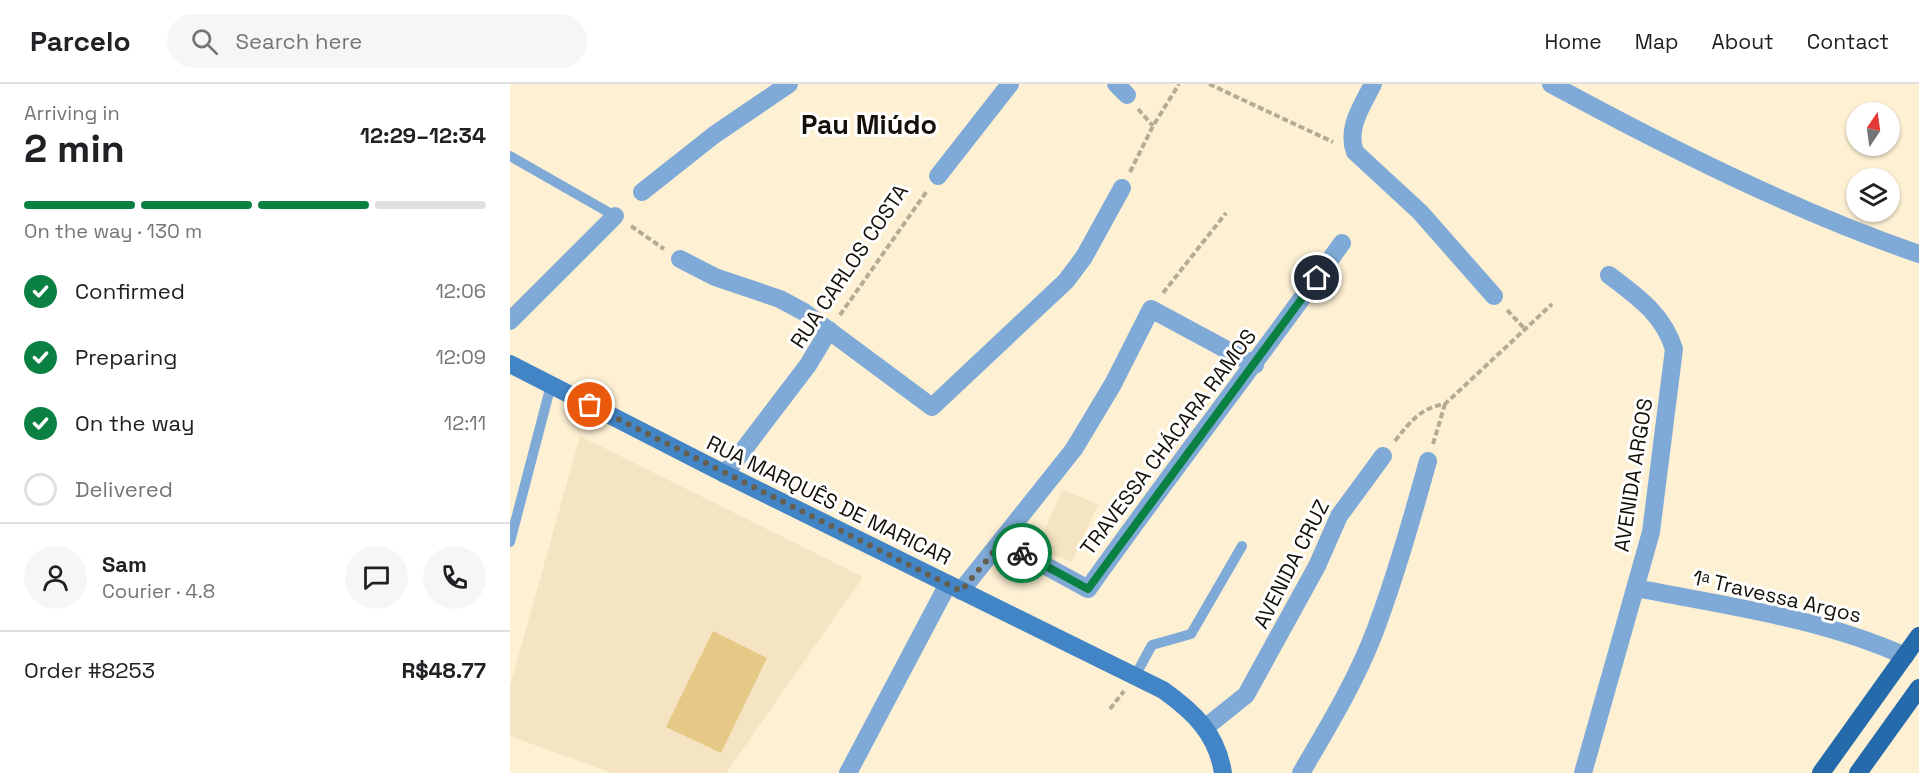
<!DOCTYPE html>
<meta charset="utf-8">
<style>
:root{--surface:#fff;--page:#f6f6f6;--text:#202124;--muted:#757577;--line:#e0e0e0;--accent:#0b8043}
body{margin:0;font-family:"Space Grotesk",sans-serif;background:var(--page);color:var(--text);height:100vh;display:flex;flex-direction:column;font-size:22px;white-space:nowrap}
*{box-sizing:border-box;margin:0}
p{font-size:20px;color:var(--muted)}
.icon{flex:none;width:33px;height:33px;fill:none;stroke:currentColor;stroke-width:2;stroke-linecap:round;stroke-linejoin:round}
.map{position:relative;flex:1;overflow:hidden}
.sheet{display:flex;flex-direction:column;background:var(--surface);width:510px}
.sheet>*{flex:none}
.needle{width:39px;rotate:13deg}
.fabs{position:absolute;left:1336px;top:18px;display:grid;gap:12px}
.fabs a{display:grid;place-items:center;width:54px;height:54px;border-radius:50%;background:var(--surface);box-shadow:0 2px 4px #0004;font-size:30px}
.pin{position:absolute;display:grid;place-items:center;width:51px;height:51px;color:#fff;margin:-26px;border:3px solid #fff;border-radius:50%;box-shadow:0 2px 6px #0007}
.courier{position:absolute;display:grid;place-items:center;width:60px;height:60px;margin:-30px;border:4px solid #0b8043;border-radius:50%;background:#fff;color:#222;box-shadow:0 2px 8px #0007}
.overview em{font-style:normal;font-weight:700}
.overview div{display:flex;flex-direction:column-reverse}
.overview{display:flex;align-items:center;justify-content:space-between;height:102px;padding:0 24px}
h1{font-size:39px;font-weight:700;line-height:45px}
.bar{display:grid;grid-template-columns:repeat(4,1fr);gap:9px 6px;align-content:center;height:72px;padding:0 24px}
.bar i{height:8px;border-radius:4px;background:var(--line)}
.bar .active{background:var(--accent)}
.bar p{grid-column:span 4}
.line{display:flex;align-items:center;gap:15px;padding:0 24px;border-top:2px solid var(--line)}
.line div{flex:1}
.round{display:grid;place-items:center;flex:none;width:63px;height:63px;border-radius:32px;background:var(--page)}
ol{padding:0 24px;list-style:none}
li{display:flex;align-items:center;gap:18px;height:66px}
li p{margin-inline-start:auto}
li .icon{padding:6px;border-radius:50%;background:var(--accent);color:#fff;stroke-width:4}
li:last-child{color:var(--muted)}
li i{width:33px;height:33px;border:3px solid var(--line);border-radius:50%}
header{display:flex;align-items:center;gap:36px;box-sizing:border-box;height:84px;padding:0 30px;background:var(--surface);border-bottom:2px solid var(--line)}
header strong{font-size:28px}
nav{display:flex;gap:33px;margin-inline-start:auto;font-size:21px}
.search{width:420px;height:54px;background:var(--page);display:flex;align-items:center;gap:15px;box-sizing:border-box;padding:0 21px;border-radius:33px;color:var(--muted);font-size:22px}
main{display:flex;flex:1;min-height:0}
.map>svg:first-child{display:block}
.built{fill:#f4e4c1}
.green{fill:#e6c987}
.lines{fill:none;stroke-linecap:round;stroke-linejoin:round}
.path{stroke:#b6ab94;stroke-width:4;stroke-dasharray:6 3;stroke-linecap:butt}
.lane{stroke:#7faad7;stroke-width:10}
.street{stroke:#7faad7;stroke-width:18}
.secondary{stroke:#4285c7;stroke-width:18}
.primary{stroke:#256aaa;stroke-width:18}
.done{stroke:#665e4e;stroke-width:6;stroke-dasharray:0 10.8}
.route{stroke:#0b8043;stroke-width:8}
.labels{text-anchor:middle;dominant-baseline:central;stroke-width:6;stroke-linejoin:round;paint-order:stroke}
.street-label{font-size:21px;fill:#151007;stroke:#fff}
.district-label{font-size:27px;font-weight:bold;fill:#151007;stroke:#fff}
</style>
<header>
<strong>Parcelo</strong>
<div class="search"><svg class="icon" aria-label="search" viewBox="0 0 24 24"><circle cx="10" cy="10" r="6"/><path d="M15 15l6 6"/></svg>Search here</div>
<nav><a>Home</a><a>Map</a><a>About</a><a>Contact</a></nav>
</header>
<main>
<section class="sheet">
<div class="overview"><div><h1>2 min</h1><p>Arriving in</p></div><em>12:29–12:34</em></div>
<div class="bar"><i class="active"></i><i class="active"></i><i class="active"></i><i></i><p>On the way · 130 m</p></div>
<ol>
<li><svg class="icon" aria-label="check" viewBox="0 0 24 24"><path d="M5 12l5 5 9-10"/></svg>Confirmed<p>12:06</p></li>
<li><svg class="icon" aria-label="check" viewBox="0 0 24 24"><path d="M5 12l5 5 9-10"/></svg>Preparing<p>12:09</p></li>
<li><svg class="icon" aria-label="check" viewBox="0 0 24 24"><path d="M5 12l5 5 9-10"/></svg>On the way<p>12:11</p></li>
<li><i></i>Delivered</li>
</ol>
<div class="line" style="height:108px"><a class="round"><svg class="icon" aria-label="person" viewBox="0 0 24 24"><circle cx="12" cy="8" r="4"/><path d="M4 21q1-7 8-7t8 7"/></svg></a><div><b>Sam</b><p>Courier · 4.8</p></div><a class="round"><svg class="icon" aria-label="chat" viewBox="0 0 24 24"><path d="M4 5h16v11H9l-5 4z"/></svg></a><a class="round"><svg class="icon" aria-label="phone" viewBox="0 0 24 24"><path d="M5 4h4l2 5-3 2q2 4 5 5l2-3 5 2v4C11 20 4 13 5 4z"/></svg></a></div>
<div class="line" style="height:78px"><div>Order #8253</div><b>R$48.77</b></div>
</section>
<div class="map">
<svg width="1409" height="689" viewBox="0 0 1409 689">
<rect width="100%" height="100%" fill="#fdf0d3"/>
<path class="built" d="M70 352 353 493 216 689H102L0 652V602Z
M552 406 588 420 562 478 527 464Z"/>
<path class="green" d="M203 547 257 574 211 669 156 643Z"/>
<g class="lines">
<path class="path" d="M699 0 823 58
M628 25 643 42
M620 88 643 42 669 0
M121 142 154 165
M653 209 716 129
M997 226 1015 245
M330 231 417 107
M885 357C900 338 910 324 935 320L1042 220
M923 360 935 320
M600 625 614 607"/>
<path class="lane" d="M0 72 105 132
M0 458 41 301
M625 592 642 561 681 550 732 462"/>
<path class="street" d="M606 0 617 11
M863 0C852 22 836 44 845 68L910 128 984 212
M1041 0C1159 64 1282 126 1409 170
M428 92 500 0
M132 108 204 51 279 0
M170 175 205 193 270 215 294 228 422 323 556 197 574 173 612 104
M0 237 105 132
M215 390 298 281 319 246
M492 458 578 505C661 388 749 275 832 159
M1126 504C1216 522 1311 534 1395 572
M451 507 564 365 603 300 641 225 745 281
M696 643 736 611 807 482 829 432 873 372
M338 689 438 500
M791 689C818 643 846 597 865 547 886 491 902 434 918 377
M1073 689 1141 448 1164 265C1153 230 1128 213 1099 191"/>
<path class="secondary" d="M0 280 215 390 653 606C684 628 707 650 713 689"/>
<path class="primary" d="M1311 689 1409 552
M1348 689 1409 604"/>
</g>
<g class="lines">
<path class="done" d="M80 321 451 507 492 458 512 469"/>
<path class="route" d="M512 469 578 505 807 194"/>
</g>
<g class="labels">
<g class="street-label">
<text transform="translate(339 182) rotate(-56)">RUA CARLOS COSTA</text>
<text transform="translate(658 358) rotate(-53)">TRAVESSA CHÁCARA RAMOS</text>
<text transform="translate(1123 391) rotate(-81)">AVENIDA ARGOS</text>
<text transform="translate(319 416) rotate(26)">RUA MARQUÊS DE MARICAR</text>
<text transform="translate(781 480) rotate(-63)">AVENIDA CRUZ</text>
<text transform="translate(1267 512) rotate(13)">1ᵃ Travessa Argos</text>
</g>
<g class="district-label">
<text x="359" y="40">Pau Miúdo</text>
</g>
</g>
</svg>
<div class="fabs">
<a><svg class="needle" viewBox="-14 -14 28 28"><path d="M0-13l5 13h-10z" fill="#e53935"/><path d="M0 13l5-13h-10z" fill="#757577"/></svg></a>
<a><svg class="icon" aria-label="layers" viewBox="0 0 24 24"><path d="M12 4l9 5-9 5-9-5zM3 14l9 5 9-5"/></svg></a>
</div>
<div class="pin" style="left:80px;top:321px;background:#ea580c"><svg class="icon" aria-label="bag" viewBox="0 0 24 24"><path d="M5 8h14l-1 12H6zM9 8a3 3 0 0 1 6 0"/></svg></div>
<div class="pin" style="left:807px;top:194px;background:#1f2937"><svg class="icon" aria-label="home" viewBox="0 0 24 24"><path d="M3 11l9-7 9 7M6 9v11h12V9"/></svg></div>
<div class="courier" style="left:512px;top:469px"><svg class="icon" aria-label="bike" viewBox="0 0 24 24"><circle cx="6" cy="16" r="4"/><circle cx="18" cy="16" r="4"/><path d="M6 16l4-8h5l3 8M10 8l3 8H6M13 5h3"/></svg></div>
</div>
</main>
